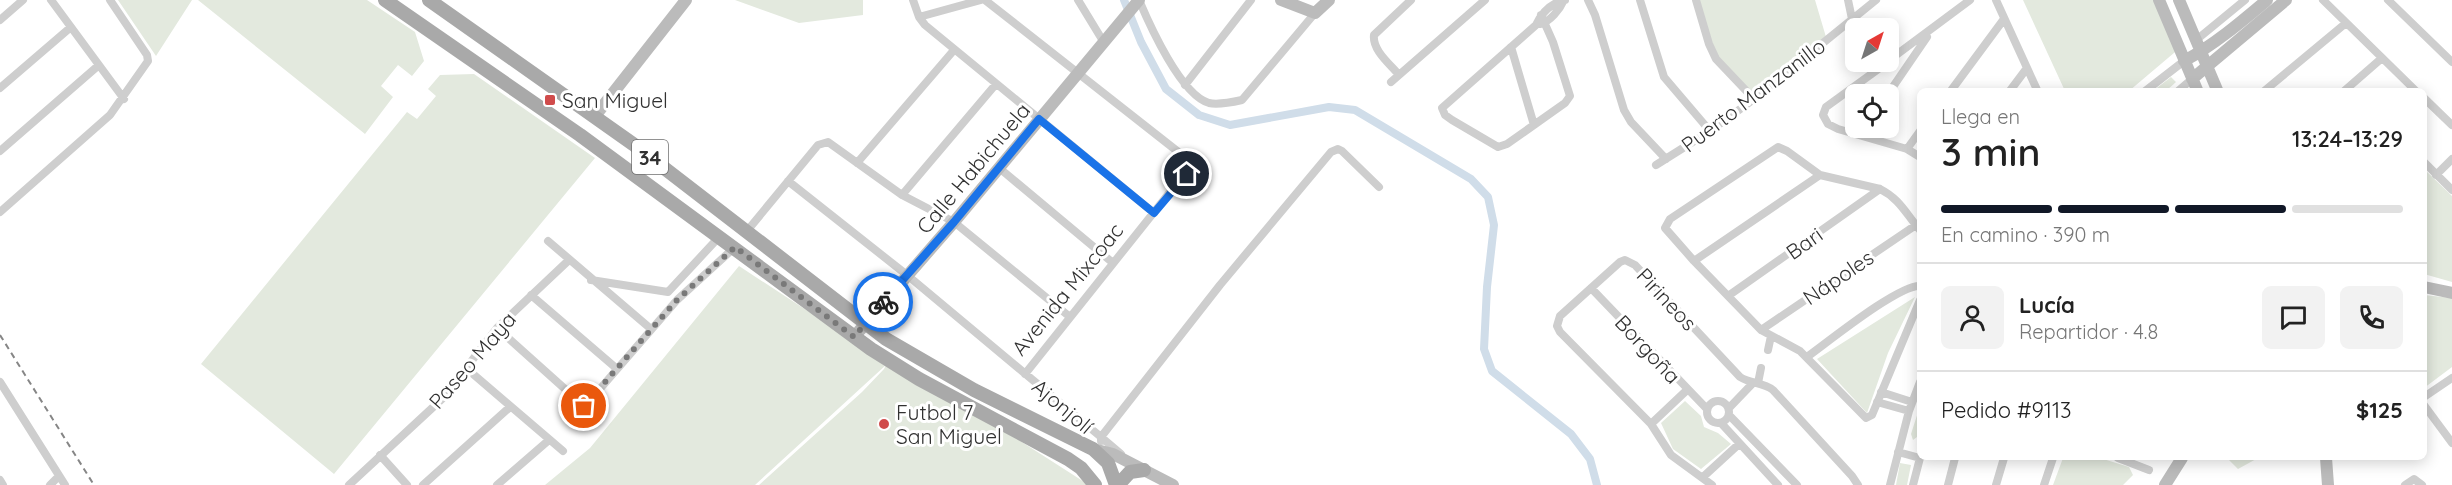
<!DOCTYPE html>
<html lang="es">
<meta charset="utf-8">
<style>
:root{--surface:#fff;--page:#f2f2f2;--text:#222;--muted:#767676;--line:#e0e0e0;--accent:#111827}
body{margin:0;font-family:Quicksand,sans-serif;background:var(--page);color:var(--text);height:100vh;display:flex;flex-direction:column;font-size:22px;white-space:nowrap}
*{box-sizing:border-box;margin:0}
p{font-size:20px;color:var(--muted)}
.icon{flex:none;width:33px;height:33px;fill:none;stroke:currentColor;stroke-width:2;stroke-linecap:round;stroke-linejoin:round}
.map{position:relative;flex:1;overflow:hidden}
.side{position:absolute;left:1917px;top:88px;width:510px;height:372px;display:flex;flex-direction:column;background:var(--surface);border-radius:9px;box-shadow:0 3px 15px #0003}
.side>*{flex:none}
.needle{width:39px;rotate:39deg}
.buttons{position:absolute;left:1845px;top:18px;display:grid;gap:12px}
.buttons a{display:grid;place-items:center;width:54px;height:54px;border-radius:9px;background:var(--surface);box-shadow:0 3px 15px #0003;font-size:30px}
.pin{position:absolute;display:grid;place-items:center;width:51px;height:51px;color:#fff;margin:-26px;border:3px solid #fff;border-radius:50%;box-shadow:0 2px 6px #0007}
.courier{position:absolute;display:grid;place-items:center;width:60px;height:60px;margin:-30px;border:4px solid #1a73e8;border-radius:50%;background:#fff;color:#222;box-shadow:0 2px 8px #0007}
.headline em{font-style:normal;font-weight:600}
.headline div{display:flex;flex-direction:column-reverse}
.headline{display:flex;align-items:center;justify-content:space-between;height:102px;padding:0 24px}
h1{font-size:39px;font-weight:600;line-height:45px}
.bar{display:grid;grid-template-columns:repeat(4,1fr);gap:9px 6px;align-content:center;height:72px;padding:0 24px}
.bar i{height:8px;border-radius:4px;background:var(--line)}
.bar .selected{background:var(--accent)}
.bar p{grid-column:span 4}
.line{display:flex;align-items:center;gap:15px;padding:0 24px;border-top:2px solid var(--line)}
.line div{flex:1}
.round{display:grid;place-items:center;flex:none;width:63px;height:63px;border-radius:9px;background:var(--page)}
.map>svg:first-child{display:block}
.green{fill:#e3e9de}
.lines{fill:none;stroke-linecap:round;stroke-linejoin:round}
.canal{stroke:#d0dde9;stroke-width:8}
.street{stroke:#cecece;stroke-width:8}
.secondary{stroke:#bbb;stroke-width:12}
.primary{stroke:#a9a9a9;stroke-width:14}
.rail{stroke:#868686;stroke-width:2;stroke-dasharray:6 4.5;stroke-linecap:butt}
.done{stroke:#797979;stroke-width:6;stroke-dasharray:0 10.8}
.route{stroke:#1a73e8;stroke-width:8}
.poi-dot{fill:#d04b4b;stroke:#fff;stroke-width:2}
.labels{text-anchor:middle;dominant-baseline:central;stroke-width:6;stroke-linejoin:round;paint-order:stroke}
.shield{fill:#fff;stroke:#6f6f6f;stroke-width:1.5}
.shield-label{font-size:20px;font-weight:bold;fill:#313131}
.street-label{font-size:21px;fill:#313131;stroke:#fff}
.poi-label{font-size:21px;fill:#313131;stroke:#fff;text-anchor:start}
</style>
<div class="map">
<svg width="2452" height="485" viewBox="0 0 2452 485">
<rect width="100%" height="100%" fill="#fff"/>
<path class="green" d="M118 0H192L156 56Z
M198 0H367L415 32 424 61 412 76 398 65 381 86 393 97 365 134Z
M735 0H863V15L799 23Z
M1698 0H1815L1826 37 1754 95 1718 60Z
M2023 0H2161L2181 47 2129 91H2065Z
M474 74 595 158 334 474 201 364 407 112 417 119 436 96 428 89 440 75Z
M2171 77 2176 82C2168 90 2164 92 2153 91Z
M2424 169 2452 196V282L2424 274Z
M739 266 887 363 961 403 1089 485H759L862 392 884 369 886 365 755 485H545L590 448Z
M2424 295 2452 298V367L2424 388Z
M1915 297 1888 353 1867 413 1817 359Z
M1685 401 1701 416 1704 427 1718 433 1731 444 1701 469 1673 449 1661 423Z
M1920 406V428L1917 437 1913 440 1911 434Z
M2063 458H2100L2129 467 2133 475 2123 485H2053Z
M2227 458H2258L2238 469Z
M1900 463 1911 465 1907 485H1896Z"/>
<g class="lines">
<path class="canal" d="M1124 0 1141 42 1166 89 1199 115 1230 125 1329 107 1355 110 1471 179 1488 197 1494 225 1487 287 1484 349 1492 371 1571 434 1590 459 1597 485"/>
<path class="street" d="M51 0 124 99
M913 0 919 17 925 25 1154 213
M985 0 1186 158 1190 167 1025 374
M1078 0 1103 41
M1139 0C1150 26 1181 95 1209 103 1218 105 1233 102 1242 100L1315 13
M1588 0 1595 15 1624 110 1631 122 1666 159
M1640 0 1664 77 1710 131
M1696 0 1709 44 1716 59 1754 99
M1848 0 1852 19
M1996 0 2038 92
M2323 0 2417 92
M2388 0 2452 62
M1541 15 1553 42 1570 96 1565 103 1507 144 1498 147 1452 120 1445 115 1442 108 1536 25C1542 12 1551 3 1565 0
M919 17 981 0
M0 20 23 0
M1540 24C1550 22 1560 9 1564 0
M2195 41 2245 0
M1511 47 1534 125
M1888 61 1970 0
M1888 62 1826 107 1823 115 1828 124 1838 129 1907 149 1920 157
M1399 75C1390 64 1372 50 1374 35L1411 0
M1391 82 1485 0
M1185 85 1251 0
M0 88 71 27
M1950 92 2004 19
M2009 92 2027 68
M2144 92 2184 61
M2177 92 2192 79
M2263 92 2346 23
M2343 92 2382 58
M1888 94 1927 37
M2424 98 2452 125
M1907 149 1920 131
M0 151 99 65
M2424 162 2452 190
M857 163 954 50
M1656 165 1710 131 1754 99 1876 0
M998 167 1113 263
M2436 175 2452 159
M788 181 907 275 1101 437V441
M902 195 996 84
M0 212 110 115 148 61 147 55 110 0
M1920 230C1906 214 1900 199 1880 189L1820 175 1787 151 1778 147 1670 219 1665 228 1694 261 1761 330 1800 351 1866 418 1872 415 1920 300
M747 231 818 145 828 142 902 195 954 222 1070 317
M548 241 651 329
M1694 261 1820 175
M591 280 668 292 720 236
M1591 288 1707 409
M531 295 616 368
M1728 296 1880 189
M497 328 584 406
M1761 330 1916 225
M1768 350 1771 336
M1807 357C1828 342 1898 285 1920 286
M466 368 563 451
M0 382 65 485
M1758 383 1761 368
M1881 392 1912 402
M2424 397 2452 378
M1707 412a11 11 0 1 1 22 0a11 11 0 1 1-22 0Z
M1877 402 1909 411
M2424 405 2452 443
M1729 408 1753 383
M1729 415 1797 485
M573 420 677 300 735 247
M1721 423 1778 485
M1651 424 1687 390
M1898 452 1920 458 1913 485
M1121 454 1101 437 1220 285 1331 152 1338 149 1342 151 1379 187
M380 455 407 485
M2118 458 2149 470
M1703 477 1739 444
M0 480 3 485
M50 485 59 476
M349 485 443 398 497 328 569 260
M423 485 510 407
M497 485 549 440
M1712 485 1671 455 1651 424 1560 332 1557 326 1560 316 1620 262 1625 260 1635 265 1740 377C1751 384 1763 382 1773 390L1852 476 1858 485
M1890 485 1909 411 1920 382
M1948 485 1955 458
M1996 485 2004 458
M2044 485 2053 458
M2405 485 2414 479 2422 485"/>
<path class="secondary" d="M1281 0 1315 13 1329 0
M2159 0 2198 92
M2179 0 2218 92
M2184 61C2214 45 2241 22 2267 0
M2192 79 2286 0
M595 116 686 0
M2424 287 2452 293
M854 337 954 222 1139 0
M1093 449 1113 454 1173 485
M2326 458 2328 485
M2165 485 2182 458"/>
<path class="primary" d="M385 0 580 135 871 349 919 379 1068 459 1081 468 1095 485
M429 0 633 144 886 339 974 390 1093 449 1108 463 1116 485
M1118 485 1130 472 1144 470"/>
<path class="rail" d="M0 335 94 485"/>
</g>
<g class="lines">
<path class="done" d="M584 406 677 300 735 247 854 337 883 302"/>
<path class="route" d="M883 302 954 222 1039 119 1154 213 1187 174"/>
</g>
<g class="poi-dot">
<rect x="544" y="94" width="12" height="12" rx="3"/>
<circle cx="884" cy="424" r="6"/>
</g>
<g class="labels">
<rect class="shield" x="632" y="140" width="36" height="34" rx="4.5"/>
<g class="shield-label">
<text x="650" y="157">34</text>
</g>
<g class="street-label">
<text transform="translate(1753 95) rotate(-37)">Puerto Manzanillo</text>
<text transform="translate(973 168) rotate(-50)">Calle Habichuela</text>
<text transform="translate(1804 243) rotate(-35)">Bari</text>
<text transform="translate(1838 277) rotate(-34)">Nápoles</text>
<text transform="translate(1067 289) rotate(-51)">Avenida Mixcoac</text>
<text transform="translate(1667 299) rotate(47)">Pirineos</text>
<text transform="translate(1648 349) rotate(47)">Borgoña</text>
<text transform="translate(472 360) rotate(-49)">Paseo Maya</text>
<text transform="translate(1063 406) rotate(40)">Ajonjolí</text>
</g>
<g class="poi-label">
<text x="562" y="100">San Miguel</text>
<text x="896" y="412">Futbol 7<tspan x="896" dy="24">San Miguel</tspan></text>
</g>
</g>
</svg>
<div class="buttons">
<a><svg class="needle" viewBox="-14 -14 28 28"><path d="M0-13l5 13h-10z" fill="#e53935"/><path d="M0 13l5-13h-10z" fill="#767676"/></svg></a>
<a><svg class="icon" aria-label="locate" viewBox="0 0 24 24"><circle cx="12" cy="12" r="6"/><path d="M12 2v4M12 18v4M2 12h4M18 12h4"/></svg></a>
</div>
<div class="pin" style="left:584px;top:406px;background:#ea580c"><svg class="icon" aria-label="bag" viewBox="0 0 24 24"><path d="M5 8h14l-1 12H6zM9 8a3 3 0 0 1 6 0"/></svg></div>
<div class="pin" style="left:1187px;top:174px;background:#1f2937"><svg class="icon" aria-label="home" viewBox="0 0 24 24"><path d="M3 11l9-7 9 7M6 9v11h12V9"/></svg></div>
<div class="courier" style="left:883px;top:302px"><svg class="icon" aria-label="bike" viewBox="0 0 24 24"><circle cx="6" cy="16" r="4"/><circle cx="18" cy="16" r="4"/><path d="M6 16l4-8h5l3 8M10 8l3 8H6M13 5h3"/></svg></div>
<section class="side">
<div class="headline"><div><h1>3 min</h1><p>Llega en</p></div><em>13:24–13:29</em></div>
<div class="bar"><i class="selected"></i><i class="selected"></i><i class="selected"></i><i></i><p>En camino · 390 m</p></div>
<div class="line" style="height:108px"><a class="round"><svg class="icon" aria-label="person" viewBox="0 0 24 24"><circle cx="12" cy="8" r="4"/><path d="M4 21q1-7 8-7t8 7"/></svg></a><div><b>Lucía</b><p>Repartidor · 4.8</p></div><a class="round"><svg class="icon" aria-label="chat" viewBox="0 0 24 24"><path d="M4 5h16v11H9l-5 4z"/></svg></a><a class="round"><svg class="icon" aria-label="phone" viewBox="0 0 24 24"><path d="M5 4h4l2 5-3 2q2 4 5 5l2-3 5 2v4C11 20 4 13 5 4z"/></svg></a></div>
<div class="line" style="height:78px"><div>Pedido #9113</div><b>$125</b></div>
</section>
</div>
